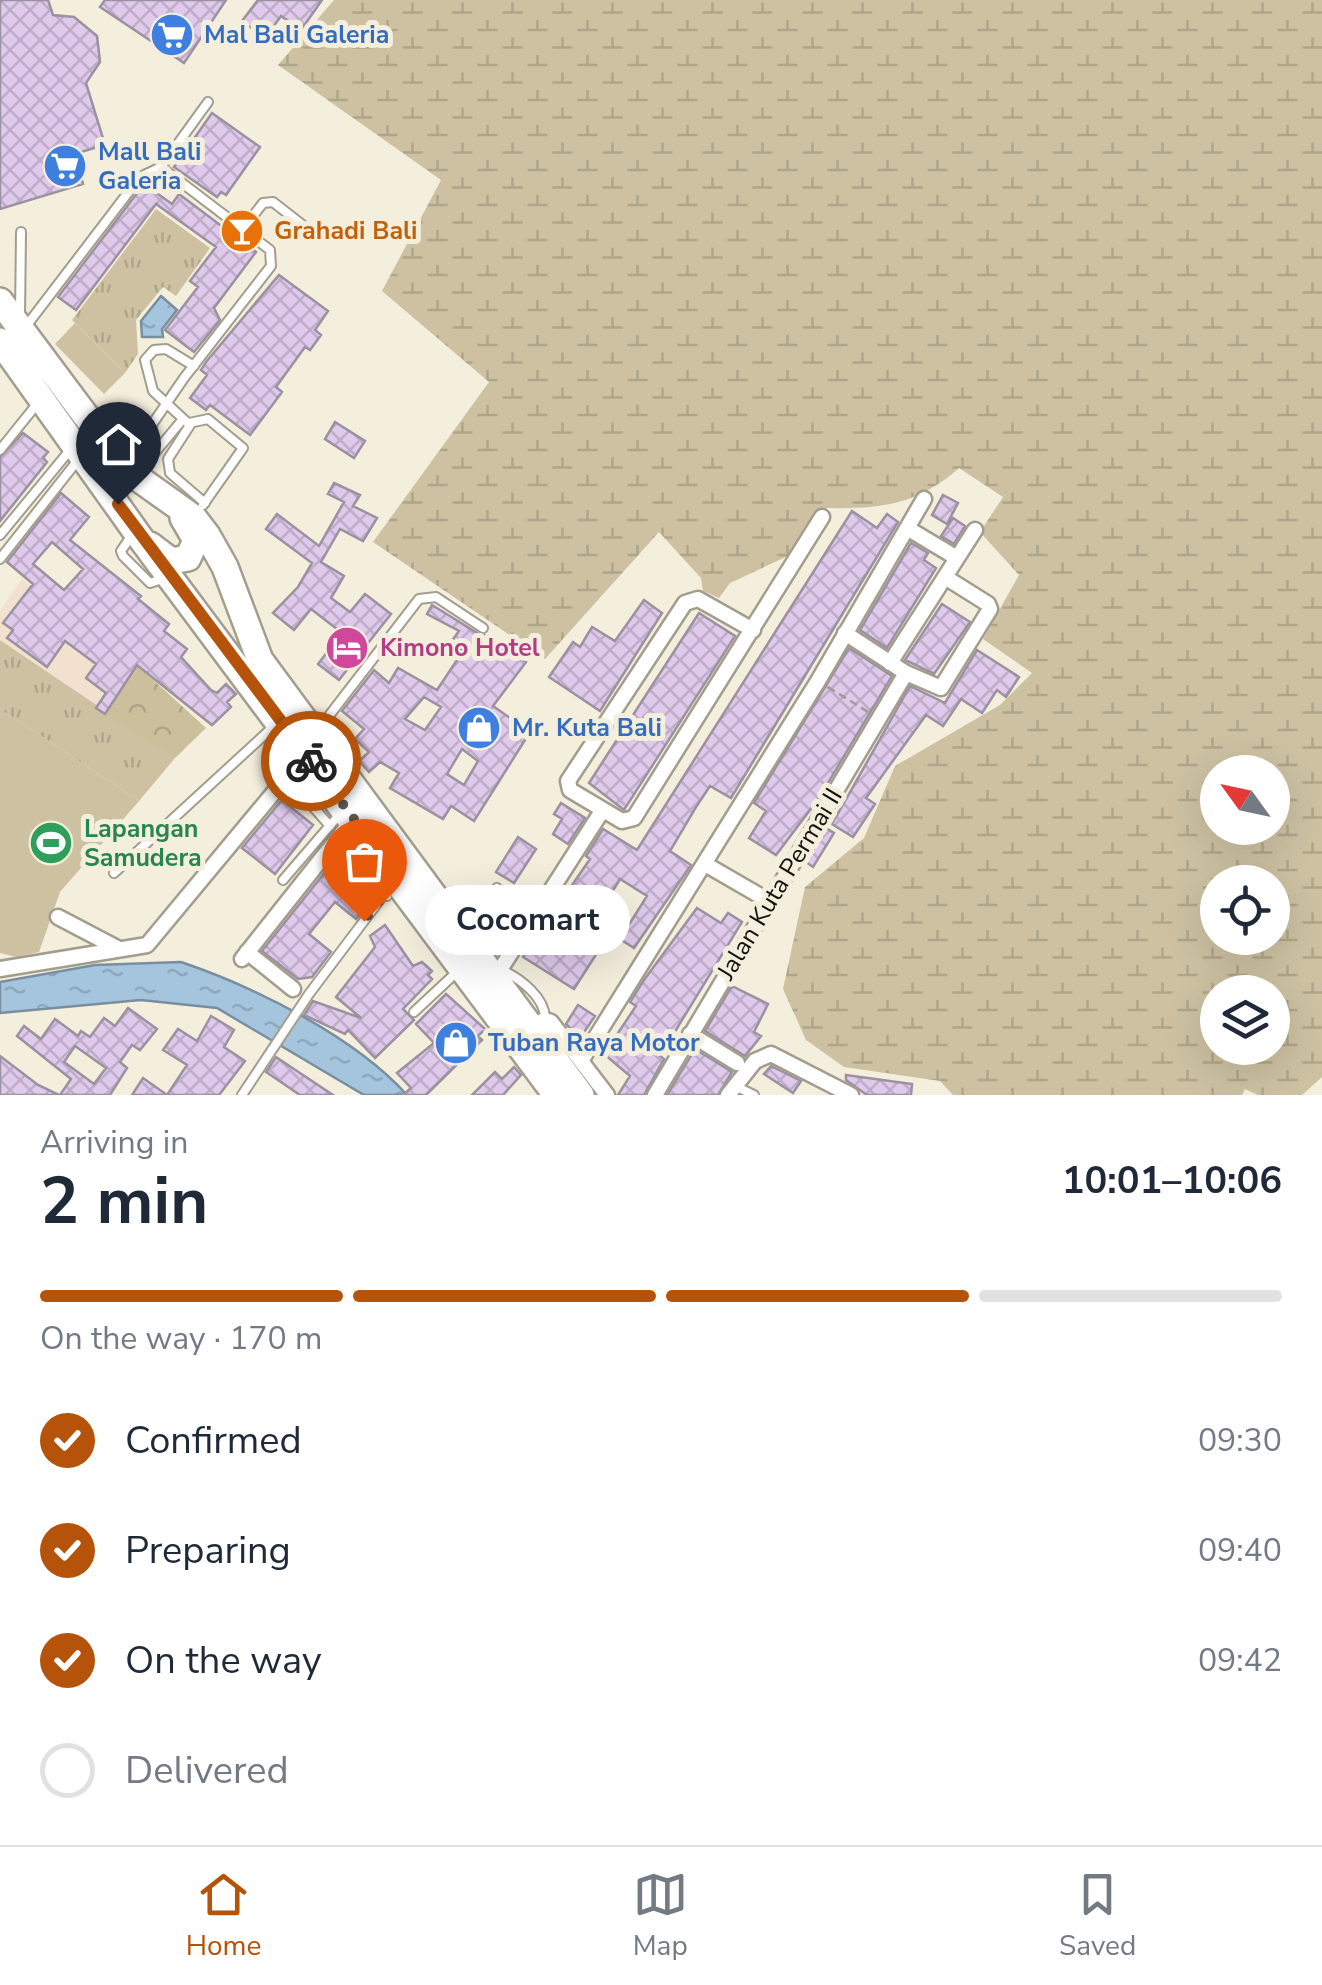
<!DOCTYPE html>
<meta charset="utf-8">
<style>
:root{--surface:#fff;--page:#f6f6f7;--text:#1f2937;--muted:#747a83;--line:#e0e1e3;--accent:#b45309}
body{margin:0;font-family:"Nunito Sans",sans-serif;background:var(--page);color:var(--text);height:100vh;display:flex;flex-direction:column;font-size:38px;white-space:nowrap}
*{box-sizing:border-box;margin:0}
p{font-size:32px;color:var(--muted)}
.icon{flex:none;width:55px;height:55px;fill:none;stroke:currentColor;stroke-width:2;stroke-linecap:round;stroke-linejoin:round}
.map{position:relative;height:1095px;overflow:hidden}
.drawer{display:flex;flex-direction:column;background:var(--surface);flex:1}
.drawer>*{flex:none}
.needle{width:65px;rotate:303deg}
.fabs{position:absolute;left:1200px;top:755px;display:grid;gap:20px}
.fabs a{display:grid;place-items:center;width:90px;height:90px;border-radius:50%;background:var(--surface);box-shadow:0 10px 40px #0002;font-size:50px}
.pin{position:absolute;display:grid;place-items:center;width:85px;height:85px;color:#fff;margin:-102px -42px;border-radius:50% 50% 50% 0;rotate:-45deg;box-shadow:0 0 10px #0007}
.pin .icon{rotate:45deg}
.courier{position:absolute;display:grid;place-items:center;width:100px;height:100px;margin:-50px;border:8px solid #b45309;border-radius:50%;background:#fff;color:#222;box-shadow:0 2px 12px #0007}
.bubble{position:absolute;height:70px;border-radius:35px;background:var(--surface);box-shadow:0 10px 40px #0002;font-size:32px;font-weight:700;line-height:70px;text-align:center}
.head em{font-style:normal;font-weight:700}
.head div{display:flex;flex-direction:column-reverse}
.head{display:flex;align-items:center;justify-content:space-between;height:170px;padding:0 40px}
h1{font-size:65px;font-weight:700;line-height:75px}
.bar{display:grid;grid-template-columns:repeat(4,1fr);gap:15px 10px;align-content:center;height:120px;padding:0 40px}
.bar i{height:12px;border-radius:8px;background:var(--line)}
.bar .current{background:var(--accent)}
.bar p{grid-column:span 4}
ol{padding:0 40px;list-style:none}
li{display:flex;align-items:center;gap:30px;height:110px}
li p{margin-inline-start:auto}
li .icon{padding:10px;border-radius:50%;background:var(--accent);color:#fff;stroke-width:4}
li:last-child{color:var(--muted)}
li i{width:55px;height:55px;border:5px solid var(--line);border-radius:50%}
.menu{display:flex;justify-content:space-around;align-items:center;height:140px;border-top:2px solid var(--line);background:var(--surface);font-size:28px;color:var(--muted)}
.menu a{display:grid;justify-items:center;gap:5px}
.menu .current{color:var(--accent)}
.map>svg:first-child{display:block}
.education{fill:#f3e1d0}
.grass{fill:url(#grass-tufts)}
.forest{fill:url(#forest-crowns)}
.wetland{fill:url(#wetland-marsh);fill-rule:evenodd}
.garden{fill:#cdc1a2}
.water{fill:url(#water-ripples);stroke:#798f9f;stroke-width:2.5}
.building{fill:url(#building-cross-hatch);stroke:#9b91a0;stroke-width:2.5;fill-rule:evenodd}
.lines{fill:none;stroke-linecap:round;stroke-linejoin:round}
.lane-casing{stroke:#a39d8d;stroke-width:12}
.street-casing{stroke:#a39d8d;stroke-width:19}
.highway-casing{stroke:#a39d8d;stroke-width:30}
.path{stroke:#a29d90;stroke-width:2.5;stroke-dasharray:8 5;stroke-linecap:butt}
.lane{stroke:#fff;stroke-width:8}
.street{stroke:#fff;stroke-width:14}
.highway{stroke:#fff;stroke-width:25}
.done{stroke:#625e54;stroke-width:10;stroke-dasharray:0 18}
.route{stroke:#b45309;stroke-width:12}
.labels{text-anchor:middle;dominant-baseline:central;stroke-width:10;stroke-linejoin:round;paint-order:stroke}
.shop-label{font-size:25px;font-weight:bold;fill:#366cbe;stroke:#f4eedd;text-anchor:start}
.food-label{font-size:25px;font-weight:bold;fill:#c56008;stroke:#f4eedd;text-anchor:start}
.hotel-label{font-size:25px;font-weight:bold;fill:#b23c85;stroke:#f4eedd;text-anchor:start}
.leisure-label{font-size:25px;font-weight:bold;fill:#27864d;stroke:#f4eedd;text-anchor:start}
.street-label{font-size:25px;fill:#13110b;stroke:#f4eedd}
</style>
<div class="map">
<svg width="1322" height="1095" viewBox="0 0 1322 1095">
<defs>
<pattern id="grass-tufts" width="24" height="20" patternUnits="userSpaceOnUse" patternTransform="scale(2.5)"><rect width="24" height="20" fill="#cdc1a2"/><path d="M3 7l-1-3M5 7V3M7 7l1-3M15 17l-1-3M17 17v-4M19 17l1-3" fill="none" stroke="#afa58a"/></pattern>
<pattern id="forest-crowns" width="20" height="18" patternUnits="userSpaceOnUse" patternTransform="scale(2.5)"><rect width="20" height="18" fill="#ccbf9c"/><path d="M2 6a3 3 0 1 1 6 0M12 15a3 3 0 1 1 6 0" fill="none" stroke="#aea385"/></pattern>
<pattern id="wetland-marsh" width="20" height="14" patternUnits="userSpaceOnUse" patternTransform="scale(2.5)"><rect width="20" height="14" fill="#cdc1a2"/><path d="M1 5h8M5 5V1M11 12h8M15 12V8" fill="none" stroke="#afa58a"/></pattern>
<pattern id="water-ripples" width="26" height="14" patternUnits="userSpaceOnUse" patternTransform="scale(2.5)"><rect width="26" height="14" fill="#a5c5de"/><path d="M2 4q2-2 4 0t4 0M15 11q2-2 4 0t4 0" fill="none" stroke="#8da8bd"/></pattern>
<pattern id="building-cross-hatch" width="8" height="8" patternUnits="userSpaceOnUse" patternTransform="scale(2.5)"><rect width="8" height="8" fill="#dfcaeb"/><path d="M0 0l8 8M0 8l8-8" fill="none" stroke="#beacc8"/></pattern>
</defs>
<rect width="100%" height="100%" fill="#f4eedd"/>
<path class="education" d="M22 579 137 665 105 714 0 640V611Z"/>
<path class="grass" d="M156 209 210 248 176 296 163 287 136 320 138 354 125 373 72 320Z
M0 640 175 758 139 801 0 709Z"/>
<path class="forest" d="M137 665 206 728 175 758 105 714Z"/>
<path class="wetland" d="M334 0H1322V1077L1302 1095H1258L1245 1089 1242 1095H953L940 1081 844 1067 806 1040 783 989 805 887 864 838 895 766 1000 705 1032 673 983 639 1019 575 980 532 1003 497 959 468C916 506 879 509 825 508L790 555 730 583 719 598 703 591 701 578 659 532 545 659 373 542 489 382 382 291 441 180 278 65ZM1218 772H1272V828H1218ZM1218 882H1272V938H1218ZM1218 992H1272V1048H1218Z"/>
<path class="garden" d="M75 323 125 373 104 394 55 344Z
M0 709 139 801 60 892 39 952 16 957 0 953Z"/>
<path class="water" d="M161 296 177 310 162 329 163 337H142L141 321Z
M181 962C255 987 355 1037 407 1095H364L217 1008 141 1000 0 1013V982L95 965Z"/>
<path class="building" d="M0 0H48L53 15 74 17 97 36 100 62 86 83 105 145 74 154 83 184 0 209Z
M105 0H226L184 63 100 7Z
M258 0H322L301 30 281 16 265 38 242 21Z
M212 113 260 147 226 195 221 192 217 197 174 167Z
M144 184 172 204 179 194 256 252 214 308 220 320 194 352 165 330 198 287 190 281 216 247 156 204 76 310 58 297Z
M279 275 328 311 315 330 321 335 310 350 305 347 276 387 282 392 250 435 210 405 206 410 190 398 207 375 201 370 206 362Z
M335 422 365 441 354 458 325 439Z
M23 433 48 452 43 458 47 462 0 521V457Z
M334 483 360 495 353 506 377 518 363 541 340 529 321 562 344 576 331 598 350 612 365 594 391 614 339 680 318 664 342 633 311 609 294 630 273 613 298 587 312 563 266 529 277 514 319 546 344 502 328 494Z
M61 493 89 517 70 540 141 596 138 599 169 624 164 631 187 649 181 657 211 690 217 693 226 684 236 694 227 702 231 707 212 725 137 665 105 714 96 708 106 693 86 678 96 664 65 641 47 667 7 638 13 630 3 623 33 584 7 562ZM52 542 83 569 64 590 33 564Z
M943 495 958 503 947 524 932 515Z
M852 511 877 528 887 514 898 522 731 798 710 786 696 807 670 851 691 865 634 948 620 939 647 896 620 879 595 920 611 931 574 989 523 957 590 859 586 856 603 829 637 850Z
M953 518 965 526 954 544 941 536Z
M911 543 928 553 924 560 936 568 887 648 860 630Z
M644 600 662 613 600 711 549 677 573 642 580 647 592 627 615 641Z
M942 604 970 622 934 674 905 660Z
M432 605 479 634 492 637 526 662 493 706 530 732 474 821 451 806 443 819 390 788 399 773 380 762 369 772 359 761 369 752 355 739 364 729 342 711 374 670 389 683 398 668 437 690 463 651 451 642 459 631 427 614ZM424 697 441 707 425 730 405 719ZM462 749 478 761 464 785 447 774Z
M699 613 735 636 624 810 589 783Z
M849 648 892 676 819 798 776 855 749 838 766 811 754 803Z
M977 650 1019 677 1006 697 997 690 982 713 961 699 943 726 926 715 866 798 875 804 853 837 832 824 910 686 945 703Z
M282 800 313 825 275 874 242 848Z
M561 803 585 818 568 844 553 834 562 819 554 814Z
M826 828 834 833 813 867 806 862Z
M518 837 536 849 514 883 496 872Z
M338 856 353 880 372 898 356 919 335 902 309 934 331 952 312 977 298 979 262 951Z
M697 908 721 923 728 913 742 922 660 1056 664 1059 644 1095H618L630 1076 604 1054 636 1006 630 1002 644 980Z
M385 925 413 966 422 962 432 971 428 975 432 979 403 1009 414 1020 375 1058 348 1030 345 1034 304 1015 313 1001 361 1018 336 997 375 947 370 936Z
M732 986 768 1004 754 1032 761 1036 745 1056 705 1031Z
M446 994 485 1029 478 1036 482 1040 426 1095H403L411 1088 397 1073 434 1043 416 1024Z
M578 1005 595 1016 580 1038 566 1024Z
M128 1008 157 1029 140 1050 132 1045 120 1062 127 1068 110 1095H60L71 1079 17 1036 24 1026 41 1039 55 1019 78 1036 81 1031 90 1037 104 1018 115 1026ZM75 1046 106 1068 94 1084 64 1062Z
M211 1016 234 1030 224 1047 245 1061 219 1095H167L187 1065 163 1050 178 1029 197 1041Z
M695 1049 732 1072 718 1095H667Z
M0 1056 38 1085 59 1095H0Z
M276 1057 333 1095H300L266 1072Z
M771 1066 801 1081 793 1093 764 1074Z
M514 1067 521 1075 503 1095H472L495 1072 502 1079Z
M846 1075 912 1084 911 1095H867L846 1080Z
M143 1078 167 1095H132Z"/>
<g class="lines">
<g class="lane-casing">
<path id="lane" d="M243 229 263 203 273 202 305 227
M20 317 21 232
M27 325 140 177 161 167 208 102
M194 366 166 349 154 350 145 360 153 391 190 425 168 459 170 473 205 503
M189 423 208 419 243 448 203 505
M0 450 37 404
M127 461 184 378 271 266 270 250 161 167
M138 473 183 419
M0 535 70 450
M132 535 121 551 123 556 150 583 165 578
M0 559 78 460
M318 730 419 599 436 597 483 628
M310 770 299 784 300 792 330 826
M364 848 354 856 353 866 378 894 387 896
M114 873 273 727
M283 880 339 815
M466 931 497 888
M502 970C521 979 546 998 545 1020
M414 1012 459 970
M735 1086 754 1095
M242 1095 309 994 382 897"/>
</g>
<g class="street-casing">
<path id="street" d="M907 528 957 558
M753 630 698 599 685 603 568 781 570 790 622 821 634 818 822 517
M845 633 906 673 941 688 990 609 988 604 945 577
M890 663 975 530
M705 864 769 901
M58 917 119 949
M247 952 293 989
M242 959 353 819
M0 969 147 945 305 755
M494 979 602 811
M529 1027 545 1020 551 1022 607 1095
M690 1034 737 1063
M581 1061 818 681 924 499
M655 1095 906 673
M728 1095 755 1061 771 1054 851 1095"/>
</g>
<g class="highway-casing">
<path id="highway" d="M0 301 109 447 135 476 194 518 207 535 225 567 260 660 581 1095
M0 341 139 536 556 1095
M150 545 171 561 188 558 196 540 183 518"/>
</g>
<path class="path" d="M828 687 868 712"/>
<use href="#lane" class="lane"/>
<use href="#street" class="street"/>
<use href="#highway" class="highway"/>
</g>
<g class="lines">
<path class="done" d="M311 761 371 842 352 861 382 897 364 921"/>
<path class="route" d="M118 504 311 761"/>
</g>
<defs>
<g id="supermarket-disc" transform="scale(2.25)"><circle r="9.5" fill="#3f7fe0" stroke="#f4eedd"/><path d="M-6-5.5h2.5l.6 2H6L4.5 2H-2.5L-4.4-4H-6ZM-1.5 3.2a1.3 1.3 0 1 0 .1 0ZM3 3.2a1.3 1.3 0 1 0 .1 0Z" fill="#fff"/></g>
<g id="bar-disc" transform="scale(2.25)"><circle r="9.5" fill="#e8710a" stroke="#f4eedd"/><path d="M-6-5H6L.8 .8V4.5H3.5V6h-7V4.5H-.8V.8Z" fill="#fff"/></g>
<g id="hotel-disc" transform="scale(2.25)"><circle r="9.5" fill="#d1479c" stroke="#f4eedd"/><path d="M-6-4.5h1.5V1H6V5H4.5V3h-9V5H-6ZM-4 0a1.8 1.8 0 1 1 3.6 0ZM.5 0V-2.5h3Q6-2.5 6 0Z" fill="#fff"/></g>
<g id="shop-disc" transform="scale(2.25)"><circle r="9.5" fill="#3f7fe0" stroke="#f4eedd"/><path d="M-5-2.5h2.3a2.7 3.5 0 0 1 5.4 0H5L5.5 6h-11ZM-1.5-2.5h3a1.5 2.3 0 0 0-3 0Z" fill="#fff"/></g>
<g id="stadium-disc" transform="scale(2.25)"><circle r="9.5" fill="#2e9e5b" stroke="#f4eedd"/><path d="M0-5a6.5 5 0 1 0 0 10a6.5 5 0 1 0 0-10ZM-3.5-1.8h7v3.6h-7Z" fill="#fff"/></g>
</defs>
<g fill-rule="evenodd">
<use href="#supermarket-disc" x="172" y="35"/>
<use href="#supermarket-disc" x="65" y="166"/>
<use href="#bar-disc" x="242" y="231"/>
<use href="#hotel-disc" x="347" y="648"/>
<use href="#shop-disc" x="479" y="728"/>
<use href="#stadium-disc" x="51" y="843"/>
<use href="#shop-disc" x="456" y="1043"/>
</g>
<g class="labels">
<g class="shop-label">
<text x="204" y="35">Mal Bali Galeria</text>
<text x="98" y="152">Mall Bali<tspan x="98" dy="29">Galeria</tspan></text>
<text x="512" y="728">Mr. Kuta Bali</text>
<text x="488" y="1043">Tuban Raya Motor</text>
</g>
<g class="food-label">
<text x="274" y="231">Grahadi Bali</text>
</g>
<g class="hotel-label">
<text x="380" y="648">Kimono Hotel</text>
</g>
<g class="leisure-label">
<text x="84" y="829">Lapangan<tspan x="84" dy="29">Samudera</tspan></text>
</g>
<g class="street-label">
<text transform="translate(780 884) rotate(-59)">Jalan Kuta Permai II</text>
</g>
</g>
</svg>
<div class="fabs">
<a><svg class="needle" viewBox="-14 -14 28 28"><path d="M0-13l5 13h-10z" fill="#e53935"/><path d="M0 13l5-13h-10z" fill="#747a83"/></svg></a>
<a><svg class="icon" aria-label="locate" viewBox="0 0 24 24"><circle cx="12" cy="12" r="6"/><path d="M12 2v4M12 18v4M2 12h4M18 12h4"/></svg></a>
<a><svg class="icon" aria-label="layers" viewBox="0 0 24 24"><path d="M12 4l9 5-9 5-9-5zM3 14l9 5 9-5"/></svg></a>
</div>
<div class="pin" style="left:364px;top:921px;background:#ea580c"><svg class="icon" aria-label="bag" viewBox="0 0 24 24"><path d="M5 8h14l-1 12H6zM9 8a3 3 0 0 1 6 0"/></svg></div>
<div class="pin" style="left:118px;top:504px;background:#1f2937"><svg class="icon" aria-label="home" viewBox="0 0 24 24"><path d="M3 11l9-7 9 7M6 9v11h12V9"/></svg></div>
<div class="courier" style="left:311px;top:761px"><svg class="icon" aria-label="bike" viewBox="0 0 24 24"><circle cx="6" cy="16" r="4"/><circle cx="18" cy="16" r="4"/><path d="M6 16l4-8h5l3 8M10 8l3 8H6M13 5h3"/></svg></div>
<div class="bubble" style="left:425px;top:885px;width:205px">Cocomart</div>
</div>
<section class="drawer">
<div class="head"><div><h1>2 min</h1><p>Arriving in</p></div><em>10:01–10:06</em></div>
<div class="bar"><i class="current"></i><i class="current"></i><i class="current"></i><i></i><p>On the way · 170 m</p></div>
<ol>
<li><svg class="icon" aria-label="check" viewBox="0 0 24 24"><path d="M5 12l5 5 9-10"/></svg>Confirmed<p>09:30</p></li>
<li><svg class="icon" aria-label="check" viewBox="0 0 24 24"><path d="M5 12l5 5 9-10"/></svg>Preparing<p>09:40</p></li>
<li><svg class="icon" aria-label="check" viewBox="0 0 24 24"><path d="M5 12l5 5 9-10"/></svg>On the way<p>09:42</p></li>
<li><i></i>Delivered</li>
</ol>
</section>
<nav class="menu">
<a class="current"><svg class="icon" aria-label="home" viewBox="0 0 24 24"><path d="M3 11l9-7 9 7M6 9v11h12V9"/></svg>Home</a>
<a><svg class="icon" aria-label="map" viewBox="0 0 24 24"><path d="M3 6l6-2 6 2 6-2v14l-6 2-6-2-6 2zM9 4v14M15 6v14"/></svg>Map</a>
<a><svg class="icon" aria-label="saved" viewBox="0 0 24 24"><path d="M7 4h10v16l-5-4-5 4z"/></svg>Saved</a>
</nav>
